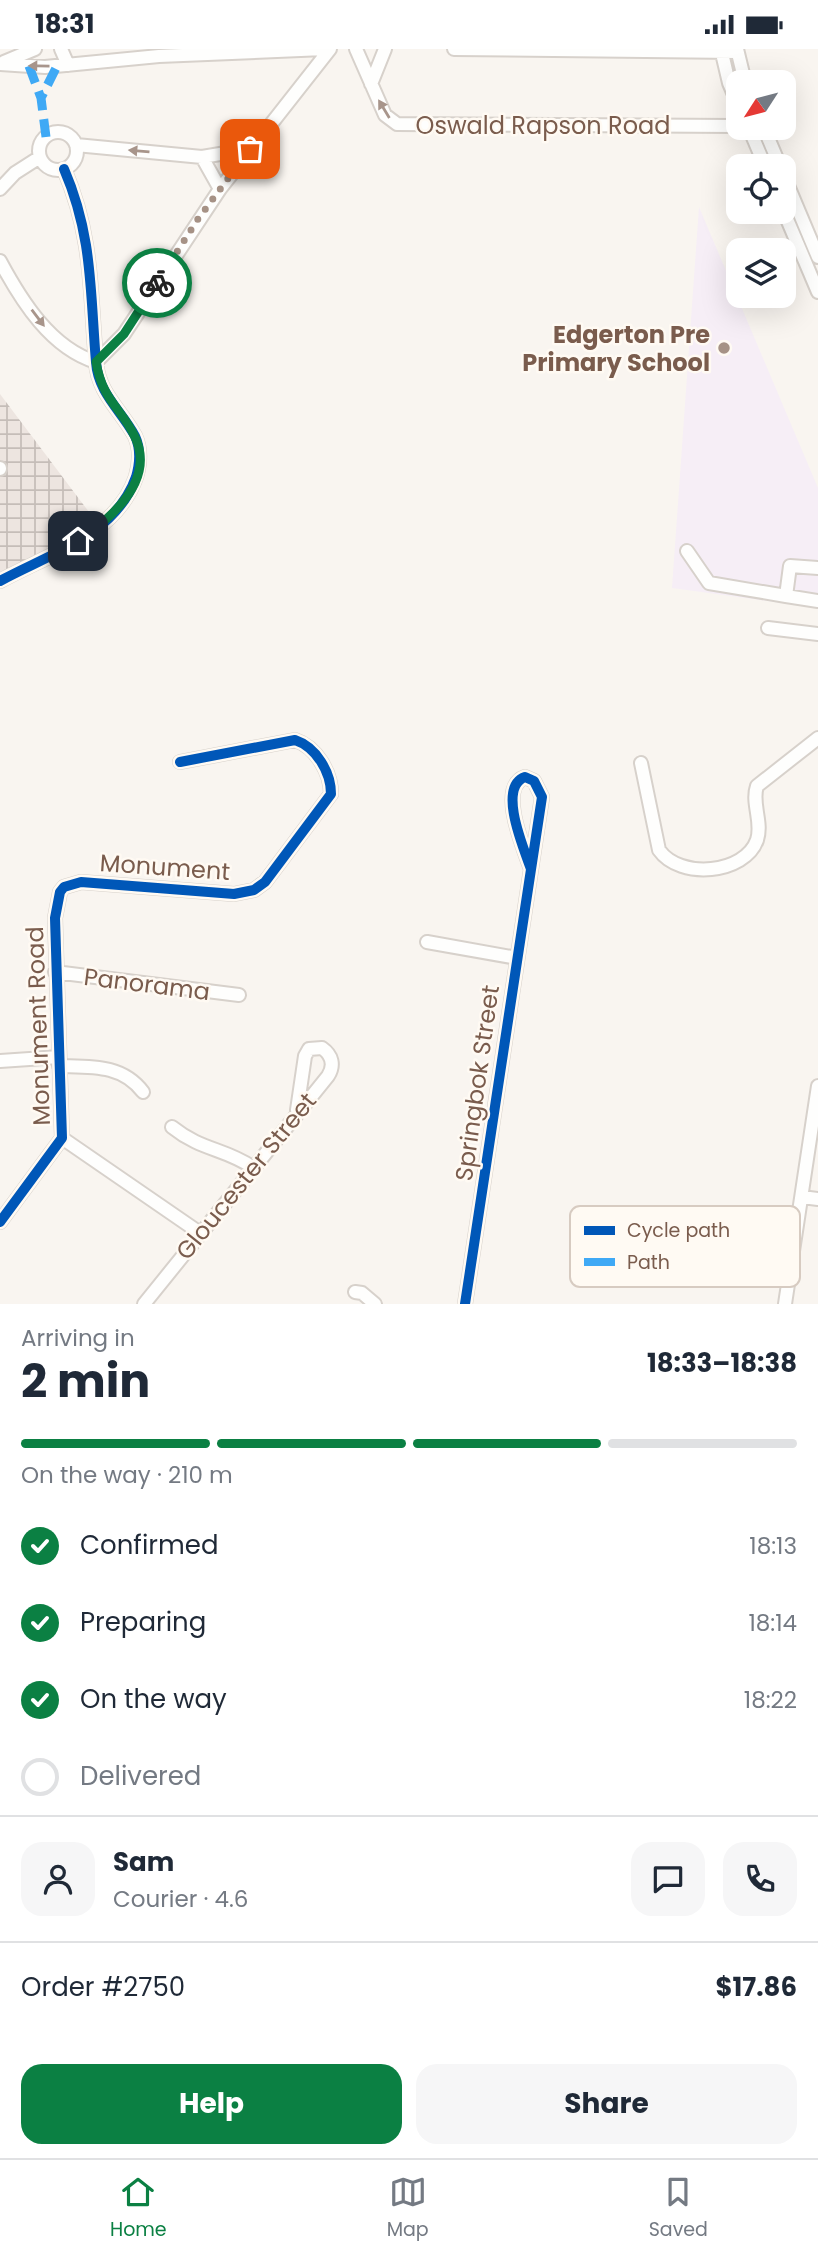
<!DOCTYPE html>
<meta charset="utf-8">
<style>
:root{--surface:#fff;--page:#f6f6f7;--text:#1f2937;--muted:#747a83;--line:#e0e1e3;--accent:#0b8043}
body{margin:0;font-family:Poppins,sans-serif;background:var(--page);color:var(--text);height:100vh;display:flex;flex-direction:column;font-size:26px;white-space:nowrap}
*{box-sizing:border-box;margin:0}
p{font-size:23px;color:var(--muted)}
.icon{flex:none;width:38px;height:38px;fill:none;stroke:currentColor;stroke-width:2;stroke-linecap:round;stroke-linejoin:round}
.map{position:relative;height:1255px;overflow:hidden}
.side{display:flex;flex-direction:column;background:var(--surface);flex:1}
.side>*{flex:none}
.needle{width:46px;rotate:234deg}
.controls{position:absolute;left:726px;top:21px;display:grid;gap:14px}
.controls a{display:grid;place-items:center;width:70px;height:70px;border-radius:14px;background:var(--surface);box-shadow:0 7px 28px #0002;font-size:35px}
.pin{position:absolute;display:grid;place-items:center;width:60px;height:60px;color:#fff;margin:-30px;border-radius:14px;box-shadow:0 4px 10px #0006}
.courier{position:absolute;display:grid;place-items:center;width:70px;height:70px;margin:-35px;border:5px solid #0b8043;border-radius:50%;background:#fff;color:#222;box-shadow:0 2px 9px #0007}
.head em{font-style:normal;font-weight:700}
.head div{display:flex;flex-direction:column-reverse}
.head{display:flex;align-items:center;justify-content:space-between;height:119px;padding:0 21px}
h1{font-size:46px;font-weight:700;line-height:52px}
.bar{display:grid;grid-template-columns:repeat(4,1fr);gap:10px 7px;align-content:center;height:84px;padding:0 21px}
.bar i{height:9px;border-radius:5px;background:var(--line)}
.bar .current{background:var(--accent)}
.bar p{grid-column:span 4}
.line{display:flex;align-items:center;gap:18px;padding:0 21px;border-top:2px solid var(--line)}
.line div{flex:1}
.round{display:grid;place-items:center;flex:none;width:74px;height:74px;border-radius:21px;background:var(--page)}
ol{padding:0 21px;list-style:none}
li{display:flex;align-items:center;gap:21px;height:77px}
li p{margin-inline-start:auto}
li .icon{padding:7px;border-radius:50%;background:var(--accent);color:#fff;stroke-width:4}
li:last-child{color:var(--muted)}
li i{width:38px;height:38px;border:4px solid var(--line);border-radius:50%}
.button{display:flex;gap:14px;margin-top:auto;padding:14px 21px}
.button a{flex:1;height:80px;border-radius:21px;background:var(--accent);color:#fff;font-size:28px;font-weight:700;line-height:80px;text-align:center}
.button a+a{background:var(--page);color:var(--text)}
.status{display:flex;justify-content:space-between;align-items:center;height:49px;padding:0 35px;background:var(--surface);direction:ltr}
.status svg{height:19px;fill:currentColor}
.tab-bar{display:flex;justify-content:space-around;align-items:center;height:98px;border-top:2px solid var(--line);background:var(--surface);font-size:19px;color:var(--muted)}
.tab-bar a{display:grid;justify-items:center;gap:4px}
.tab-bar .current{color:var(--accent)}
.map>svg:first-child{display:block}
.industrial{fill:url(#industrial-grid)}
.education{fill:#f6eef6}
.lines{fill:none;stroke-linecap:round;stroke-linejoin:round}
.minor-casing{stroke:#d7d1cb;stroke-width:16}
.minor{stroke:#fefefd;stroke-width:12}
.quiet{stroke:#3fa9f5;stroke-width:9;stroke-dasharray:18 9;stroke-linecap:butt}
.cycleway-casing{stroke:#fffaf3;stroke-width:15}
.cycleway{stroke:#0057b8;stroke-width:10}
.oneway{fill:#a8958b}
.done{stroke:#a69286;stroke-width:7;stroke-dasharray:0 12.6}
.route{stroke:#0b8043;stroke-width:9}
.poi-dot{fill:#a69286;stroke:#fffaf3;stroke-width:2.5}
.labels{text-anchor:middle;dominant-baseline:central;stroke-width:5;stroke-linejoin:round;paint-order:stroke}
.street-label{font-size:24px;fill:#7a5c4d;stroke:#fffaf3}
.poi-label{font-size:24px;font-weight:bold;fill:#7a5c4d;stroke:#fffaf3;text-anchor:end}
.key{fill:#fffaf3;stroke:#d7cbc1;stroke-width:2}
.key-label{font-size:19px;fill:#7a5c4d}
</style>
<div class="status"><b>18:31</b><svg viewBox="0 0 49 12"><path d="M0 12V9h3v3zM5 12V6h3v6zM10 12V3h3v9zM15 12V0h3v12zM26 1h20v11H26zM47 4h2v5h-2z"/></svg></div>
<div class="map">
<svg width="818" height="1255" viewBox="0 0 818 1255">
<defs>
<pattern id="industrial-grid" width="8" height="8" patternUnits="userSpaceOnUse" patternTransform="scale(1.75)"><rect width="8" height="8" fill="#ede5e0"/><path d="M0 4h8M4 0v8" fill="none" stroke="#c5bdb8"/></pattern>
</defs>
<rect width="100%" height="100%" fill="#f9f5f0"/>
<path class="industrial" d="M0 345 98 475 0 526Z"/>
<path class="education" d="M699 158 818 439V559L672 539Z"/>
<g class="lines">
<g class="minor-casing">
<path id="minor" d="M61 0 68 16
M356 0 385 66 397 75 738 77
M454 0 737 3
M721 0 729 34 738 55
M737 0 745 33
M4 13 35 0
M0 15 45 18 159 7 324 0
M371 35 385 0
M749 79 765 117
M764 79 780 117
M39 102a19 19 0 1 1 38 0a19 19 0 1 1-38 0Z
M76 96 202 108 250 100
M202 108 220 140
M784 127 818 208
M0 140 15 124 40 108
M784 163 818 243
M0 212C22 253 51 299 96 313
M96 313 124 285 220 140 330 0
M0 420V419
M687 502 709 534 786 547
M818 519 790 517 786 547 818 552
M0 532C49 505 116 486 136 428 140 414 141 400 135 387 121 361 98 344 96 313 90 243 93 187 64 120
M768 579 818 585
M641 714 659 801C680 831 745 825 757 791 763 773 751 754 757 737L818 689
M427 893 517 909
M55 923 239 946
M0 1012 59 1008
M59 1017C91 1018 122 1015 143 1043
M172 1078C202 1102 224 1099 252 1118
M62 1089 200 1184
M802 1148 818 1150
M0 1173 62 1089 55 869 60 843 64 838 81 833 234 845 254 841 265 833 331 745C331 723 316 698 295 691L180 713
M355 1243 362 1244 375 1255
M144 1255 328 1027C335 1016 332 1006 322 999L309 1000 305 1007 297 1061
M465 1255 542 748 534 732 525 728C497 738 524 800 531 820
M785 1255 818 1037"/>
</g>
<use href="#minor" class="minor"/>
<path class="quiet" d="M29 17 41 49
M46 88 41 49 57 17"/>
<g class="cycleway-casing">
<path id="cycleway" d="M0 532C49 505 116 486 136 428 140 414 141 400 135 387 121 361 98 344 96 313 90 243 93 187 64 120
M0 1173 62 1089 55 869 60 843 64 838 81 833 234 845 254 841 265 833 331 745C331 723 316 698 295 691L180 713
M465 1255 542 748 534 732 525 728C497 738 524 800 531 820"/>
</g>
<use href="#cycleway" class="cycleway"/>
</g>
<defs><path id="oneway-solid" d="M-6-.8H1V-3.2L6.5 0L1 3.2V.8H-6Z" transform="scale(1.75)"/></defs>
<g class="oneway">
<use href="#oneway-solid" transform="translate(39 17) rotate(-179)"/>
<use href="#oneway-solid" transform="translate(384 60) rotate(-121)"/>
<use href="#oneway-solid" transform="translate(139 102) rotate(-175)"/>
<use href="#oneway-solid" transform="translate(38 269) rotate(53)"/>
</g>
<g class="lines">
<path class="done" d="M157 234 198 170 250 100"/>
<path class="route" d="M78 492C109 471 156 432 135 388 121 358 103 353 96 313L124 285 157 234"/>
</g>
<circle class="poi-dot" cx="724" cy="299" r="7"/>
<g class="labels">
<g class="street-label">
<text x="543" y="76">Oswald Rapson Road</text>
<text transform="translate(165 818) rotate(4)">Monument</text>
<text transform="translate(147 935) rotate(7)">Panorama</text>
<text transform="translate(38 977) rotate(-92)">Monument Road</text>
<text transform="translate(477 1034) rotate(-82)">Springbok Street</text>
<text transform="translate(246 1127) rotate(-51)">Gloucester Street</text>
</g>
<g class="poi-label">
<text x="710" y="285">Edgerton Pre<tspan x="710" dy="28">Primary School</tspan></text>
</g>
</g>
<rect x="570" y="1157" width="230" height="81" rx="10" class="key"/>
<rect x="584" y="1177" width="31" height="9" fill="#0057b8"/>
<rect x="584" y="1209" width="31" height="8" fill="#3fa9f5"/>
<g class="key-label">
<text x="627" y="1188">Cycle path</text>
<text x="627" y="1220">Path</text>
</g>
</svg>
<div class="controls">
<a><svg class="needle" viewBox="-14 -14 28 28"><path d="M0-13l5 13h-10z" fill="#e53935"/><path d="M0 13l5-13h-10z" fill="#747a83"/></svg></a>
<a><svg class="icon" aria-label="locate" viewBox="0 0 24 24"><circle cx="12" cy="12" r="6"/><path d="M12 2v4M12 18v4M2 12h4M18 12h4"/></svg></a>
<a><svg class="icon" aria-label="layers" viewBox="0 0 24 24"><path d="M12 4l9 5-9 5-9-5zM3 14l9 5 9-5"/></svg></a>
</div>
<div class="pin" style="left:250px;top:100px;background:#ea580c"><svg class="icon" aria-label="bag" viewBox="0 0 24 24"><path d="M5 8h14l-1 12H6zM9 8a3 3 0 0 1 6 0"/></svg></div>
<div class="pin" style="left:78px;top:492px;background:#1f2937"><svg class="icon" aria-label="home" viewBox="0 0 24 24"><path d="M3 11l9-7 9 7M6 9v11h12V9"/></svg></div>
<div class="courier" style="left:157px;top:234px"><svg class="icon" aria-label="bike" viewBox="0 0 24 24"><circle cx="6" cy="16" r="4"/><circle cx="18" cy="16" r="4"/><path d="M6 16l4-8h5l3 8M10 8l3 8H6M13 5h3"/></svg></div>
</div>
<section class="side">
<div class="head"><div><h1>2 min</h1><p>Arriving in</p></div><em>18:33–18:38</em></div>
<div class="bar"><i class="current"></i><i class="current"></i><i class="current"></i><i></i><p>On the way · 210 m</p></div>
<ol>
<li><svg class="icon" aria-label="check" viewBox="0 0 24 24"><path d="M5 12l5 5 9-10"/></svg>Confirmed<p>18:13</p></li>
<li><svg class="icon" aria-label="check" viewBox="0 0 24 24"><path d="M5 12l5 5 9-10"/></svg>Preparing<p>18:14</p></li>
<li><svg class="icon" aria-label="check" viewBox="0 0 24 24"><path d="M5 12l5 5 9-10"/></svg>On the way<p>18:22</p></li>
<li><i></i>Delivered</li>
</ol>
<div class="line" style="height:126px"><a class="round"><svg class="icon" aria-label="person" viewBox="0 0 24 24"><circle cx="12" cy="8" r="4"/><path d="M4 21q1-7 8-7t8 7"/></svg></a><div><b>Sam</b><p>Courier · 4.6</p></div><a class="round"><svg class="icon" aria-label="chat" viewBox="0 0 24 24"><path d="M4 5h16v11H9l-5 4z"/></svg></a><a class="round"><svg class="icon" aria-label="phone" viewBox="0 0 24 24"><path d="M5 4h4l2 5-3 2q2 4 5 5l2-3 5 2v4C11 20 4 13 5 4z"/></svg></a></div>
<div class="line" style="height:91px"><div>Order #2750</div><b>$17.86</b></div>
<div class="button"><a>Help</a><a>Share</a></div>
</section>
<nav class="tab-bar">
<a class="current"><svg class="icon" aria-label="home" viewBox="0 0 24 24"><path d="M3 11l9-7 9 7M6 9v11h12V9"/></svg>Home</a>
<a><svg class="icon" aria-label="map" viewBox="0 0 24 24"><path d="M3 6l6-2 6 2 6-2v14l-6 2-6-2-6 2zM9 4v14M15 6v14"/></svg>Map</a>
<a><svg class="icon" aria-label="saved" viewBox="0 0 24 24"><path d="M7 4h10v16l-5-4-5 4z"/></svg>Saved</a>
</nav>
